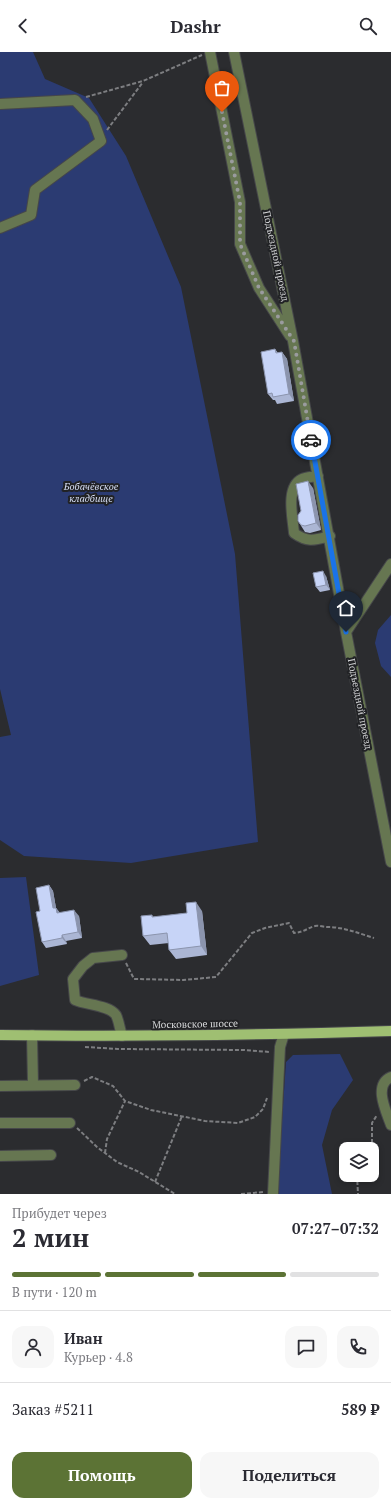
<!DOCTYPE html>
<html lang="ru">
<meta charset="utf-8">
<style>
:root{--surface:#fff;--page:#f7f7f7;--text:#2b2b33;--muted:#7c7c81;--line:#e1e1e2;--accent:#5c7335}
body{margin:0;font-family:"PT Serif",serif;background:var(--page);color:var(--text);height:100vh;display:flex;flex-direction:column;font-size:15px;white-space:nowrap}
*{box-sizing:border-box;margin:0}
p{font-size:13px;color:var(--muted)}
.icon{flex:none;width:22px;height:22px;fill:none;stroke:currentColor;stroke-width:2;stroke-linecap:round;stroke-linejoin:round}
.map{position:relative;height:1142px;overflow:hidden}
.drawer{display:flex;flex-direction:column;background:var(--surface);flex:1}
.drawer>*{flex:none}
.tools{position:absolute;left:339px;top:1090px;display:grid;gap:8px}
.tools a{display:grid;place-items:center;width:40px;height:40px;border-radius:8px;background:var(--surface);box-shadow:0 2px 6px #0003;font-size:20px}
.pin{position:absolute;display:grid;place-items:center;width:34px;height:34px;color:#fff;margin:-41px -17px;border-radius:50% 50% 50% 0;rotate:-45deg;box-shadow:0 0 4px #0007}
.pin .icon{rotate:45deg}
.courier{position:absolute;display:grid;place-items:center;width:40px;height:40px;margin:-20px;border:3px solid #1a73e8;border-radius:50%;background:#fff;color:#222;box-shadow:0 1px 5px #0007}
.headline em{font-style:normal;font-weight:700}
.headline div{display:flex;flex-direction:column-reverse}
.headline{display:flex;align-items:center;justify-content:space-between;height:68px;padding:0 12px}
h1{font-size:26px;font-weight:700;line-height:30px}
.bar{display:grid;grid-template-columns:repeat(4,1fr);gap:6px 4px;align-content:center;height:48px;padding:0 12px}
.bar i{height:5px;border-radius:3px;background:var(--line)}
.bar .active{background:var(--accent)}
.bar p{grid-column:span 4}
.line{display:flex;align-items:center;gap:10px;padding:0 12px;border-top:1px solid var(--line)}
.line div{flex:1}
.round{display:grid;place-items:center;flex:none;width:42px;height:42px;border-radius:12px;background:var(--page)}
.button{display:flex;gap:8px;margin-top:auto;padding:8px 12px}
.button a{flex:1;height:46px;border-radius:12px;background:var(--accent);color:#fff;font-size:16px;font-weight:700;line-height:46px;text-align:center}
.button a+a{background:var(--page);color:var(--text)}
header{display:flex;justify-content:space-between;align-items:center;height:52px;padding:0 12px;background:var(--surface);font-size:18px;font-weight:700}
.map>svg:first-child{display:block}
.green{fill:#2b3b72}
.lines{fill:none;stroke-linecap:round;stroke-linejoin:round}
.minor-casing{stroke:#46474a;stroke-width:12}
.major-casing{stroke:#46474a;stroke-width:12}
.path{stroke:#7d7e81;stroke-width:2;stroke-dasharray:4 2;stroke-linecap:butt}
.minor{stroke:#667651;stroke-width:10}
.major{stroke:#9fbf72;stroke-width:10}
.wall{fill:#abb6d4}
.shaded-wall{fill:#8b94ad}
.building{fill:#c7d4f7;stroke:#8b94ad}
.done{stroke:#9a9b9e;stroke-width:4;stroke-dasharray:0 7.2}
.route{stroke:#1a73e8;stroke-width:5}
.labels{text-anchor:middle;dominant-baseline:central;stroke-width:4;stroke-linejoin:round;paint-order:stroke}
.street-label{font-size:10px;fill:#d6d7d9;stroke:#212225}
.park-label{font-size:10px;font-style:italic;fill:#d6def4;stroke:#212225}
</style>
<header><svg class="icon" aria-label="back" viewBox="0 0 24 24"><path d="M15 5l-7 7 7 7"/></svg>Dashr<svg class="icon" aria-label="search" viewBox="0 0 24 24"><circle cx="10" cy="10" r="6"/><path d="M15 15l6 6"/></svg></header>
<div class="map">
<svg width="391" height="1142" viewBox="0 0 391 1142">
<rect width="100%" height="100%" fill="#2b2c2f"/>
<path class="green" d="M0 0H33L45 27 89 46 126 104 181 235 235 502 258 790 131 811 24 804 0 788V685L11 683 0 637Z
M391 563V625L381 614 375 591 378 578Z
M26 825 39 923 0 934V826Z
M340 1002 353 1028 332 1058 322 1093 332 1142H277L286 1010 293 1003Z"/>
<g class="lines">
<g class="minor-casing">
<path id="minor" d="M210 0 240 150V192L259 236 290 284
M234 0 293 289 346 580 391 810
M0 52 75 48 93 67 101 89 35 138 31 163 0 176
M318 424C313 425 306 425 302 427 285 435 293 467 294 481 308 491 315 488 330 484
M346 580 391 512
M122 903 93 906 83 914 73 927 75 948C86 953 109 953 116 963 119 969 120 978 122 984
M32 983 33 1033
M391 1025C373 1033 386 1059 391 1073
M0 1034 75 1033
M0 1071H70
M0 1104 51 1103
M273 1142 280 995 284 982"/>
</g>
<g class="major-casing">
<path id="major" d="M0 983C130 985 261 983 391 979"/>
</g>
<path class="path" d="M86 45 143 29 202 3
M107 78 143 30
M126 911 134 927 183 928 216 925 252 881 265 876 289 871 294 881C305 880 307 876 315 874 318 873 323 875 327 875 343 875 358 881 374 886
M85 995 118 997 244 998 270 1000
M84 1029 92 1025 113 1034 125 1049 151 1058 205 1069 238 1071 255 1065 263 1057 267 1046
M77 1076 97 1095 117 1110 139 1120 175 1142
M372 1097V1071L377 1063
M105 1101 107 1087 125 1049
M357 1123 358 1142
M155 1130 182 1064
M241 1142 264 1140"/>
<use href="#minor" class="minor"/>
<use href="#major" class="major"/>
</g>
<path class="wall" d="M275 297 278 301 282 300 287 307 294 349 277 352 275 348H273L268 342Z
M313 436 321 478 310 481 305 480 298 469 301 459Z
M326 524 330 538 320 540 316 535Z
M49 833 53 839 56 856 60 861 79 864 82 886 66 889 67 892 46 896 42 890Z
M202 859 207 903 176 907 169 898V891L150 893 143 884 152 863 153 865Z"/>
<path class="shaded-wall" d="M282 300 287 307 294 349 289 342Z
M308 429 313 436 321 478 316 471Z
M323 519 326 524 330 538 326 533Z
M49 833 53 839 56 856 61 862 62 867 53 856Z
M196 850 202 859 207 903 201 894Z
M74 858 79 864 82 886 78 880Z
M62 883 66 889 67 892 62 886Z"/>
<path class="building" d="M275 297 276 301 282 300 289 342 273 345 272 341 268 342 261 300Z
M308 429 316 471 305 474 301 473 298 469V463L301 459 296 432Z
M323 519 326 533 316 535 313 521Z
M49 833 53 856H56L57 861 74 858 78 880 62 883V886L42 890 36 860 40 859 36 836Z
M196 850 201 894 169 898 167 881 143 884 141 864 152 863V865L187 861 186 851Z"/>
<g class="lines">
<path class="done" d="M222 60 240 150V192L259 236 294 289 311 388"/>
<path class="route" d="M311 388 346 580"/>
</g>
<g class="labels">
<g class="street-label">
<text transform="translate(276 204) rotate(78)">Подъездной проезд</text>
<text transform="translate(360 652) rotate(79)">Подъездной проезд</text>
<text transform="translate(195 972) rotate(-1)">Московское шоссе</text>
</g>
<g class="park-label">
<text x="91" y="434">Бобачёвское<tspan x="91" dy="12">кладбище</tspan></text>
</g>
</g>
</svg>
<div class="tools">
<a><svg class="icon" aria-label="layers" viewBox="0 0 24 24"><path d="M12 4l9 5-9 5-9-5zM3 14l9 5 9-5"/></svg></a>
</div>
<div class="pin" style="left:222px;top:60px;background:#ea580c"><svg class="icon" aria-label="bag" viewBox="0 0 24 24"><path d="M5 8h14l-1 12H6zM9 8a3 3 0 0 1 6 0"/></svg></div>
<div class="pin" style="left:346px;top:580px;background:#1f2937"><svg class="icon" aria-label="home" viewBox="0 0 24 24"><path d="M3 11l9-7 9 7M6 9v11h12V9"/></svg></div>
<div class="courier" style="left:311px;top:388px"><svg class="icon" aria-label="car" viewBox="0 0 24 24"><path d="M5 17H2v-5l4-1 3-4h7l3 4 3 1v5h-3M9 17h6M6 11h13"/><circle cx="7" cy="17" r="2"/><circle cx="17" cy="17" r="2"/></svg></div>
</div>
<section class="drawer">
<div class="headline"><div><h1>2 мин</h1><p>Прибудет через</p></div><em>07:27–07:32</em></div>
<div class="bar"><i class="active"></i><i class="active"></i><i class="active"></i><i></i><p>В пути · 120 m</p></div>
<div class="line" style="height:72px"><a class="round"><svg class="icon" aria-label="person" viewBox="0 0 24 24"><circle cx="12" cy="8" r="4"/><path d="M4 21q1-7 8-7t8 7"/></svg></a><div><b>Иван</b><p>Курьер · 4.8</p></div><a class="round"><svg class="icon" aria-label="chat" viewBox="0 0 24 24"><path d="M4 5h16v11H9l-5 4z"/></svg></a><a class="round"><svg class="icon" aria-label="phone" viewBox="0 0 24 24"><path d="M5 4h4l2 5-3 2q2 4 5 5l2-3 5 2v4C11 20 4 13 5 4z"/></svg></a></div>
<div class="line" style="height:52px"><div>Заказ #5211</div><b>589 ₽</b></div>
<div class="button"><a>Помощь</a><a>Поделиться</a></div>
</section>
